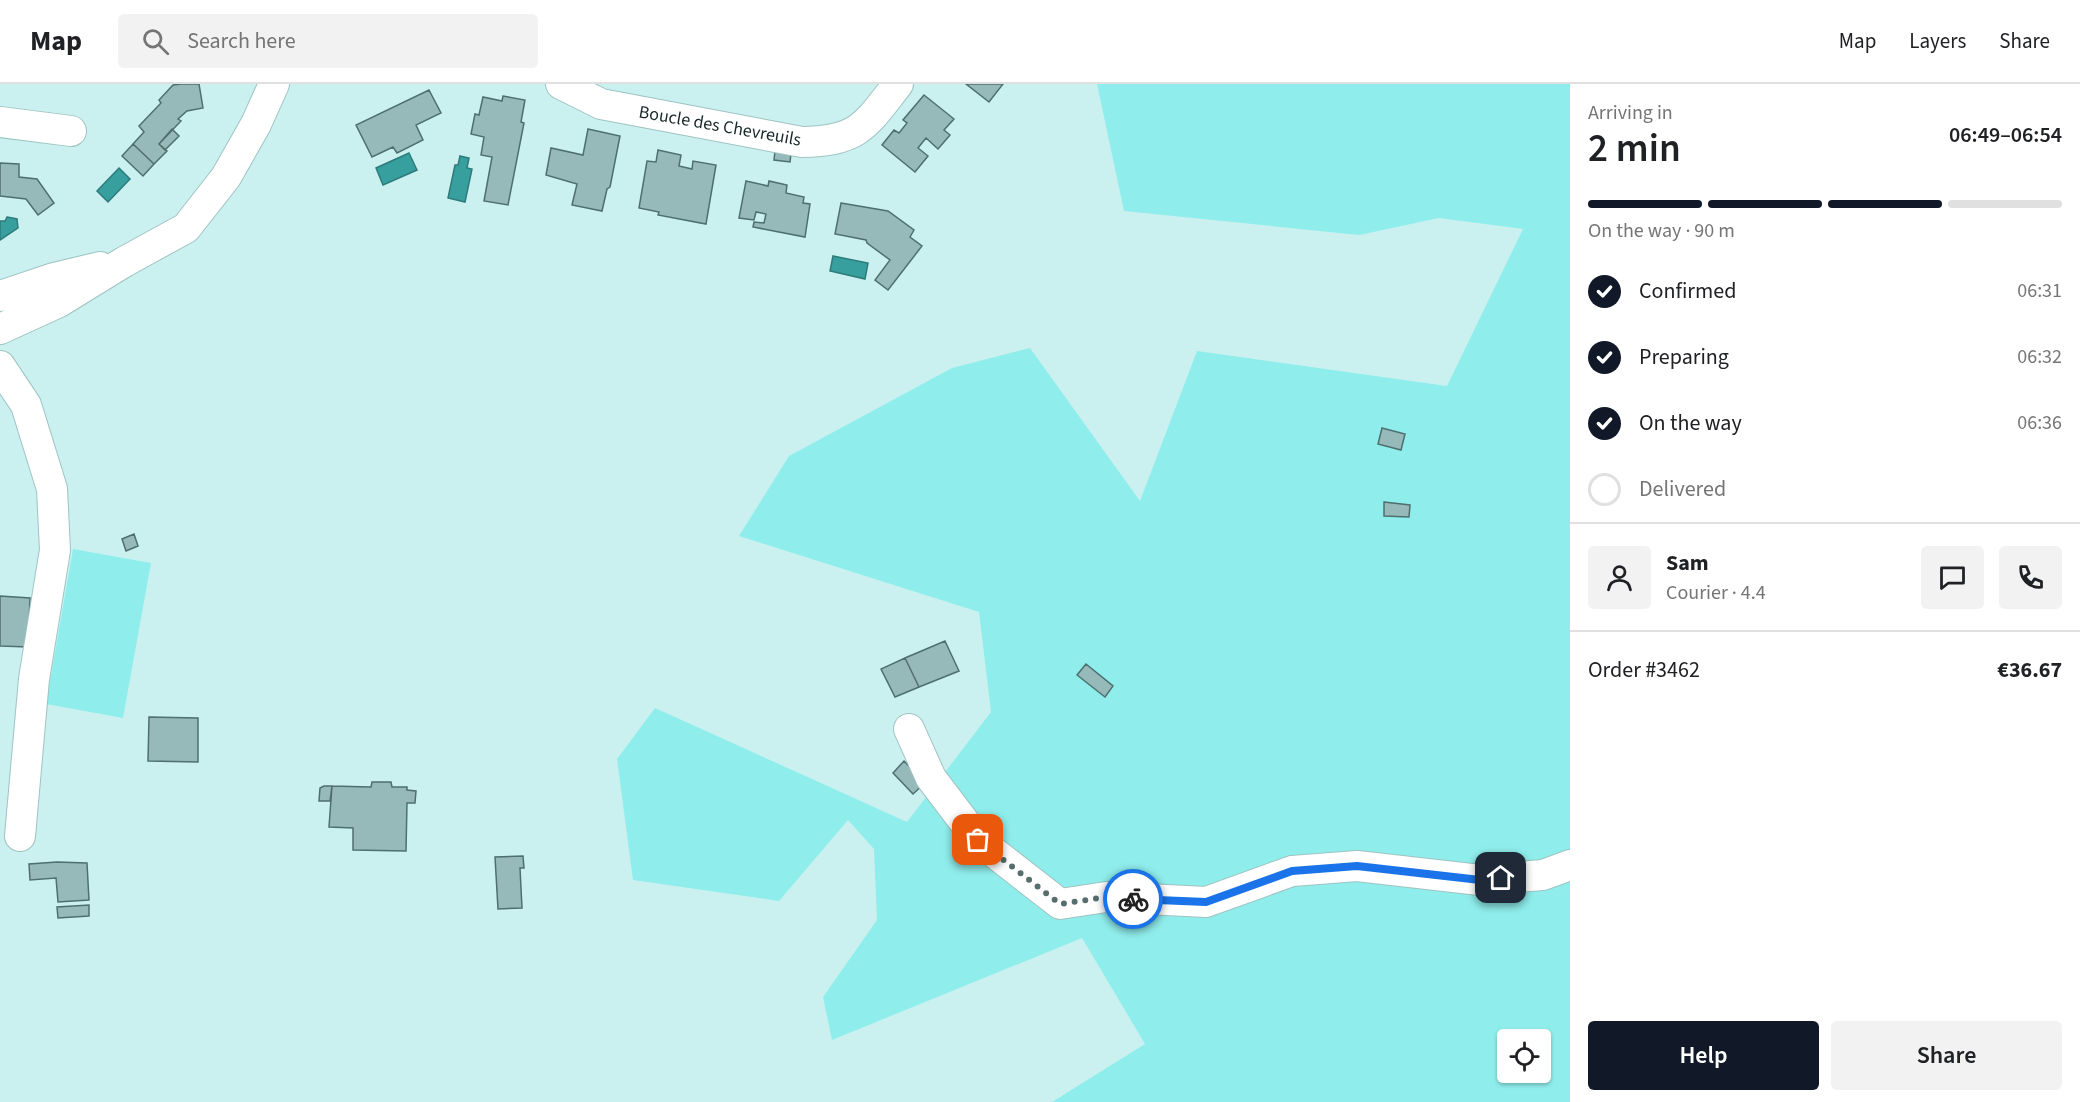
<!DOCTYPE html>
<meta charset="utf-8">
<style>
:root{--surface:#fff;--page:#f2f2f2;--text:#202124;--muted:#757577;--line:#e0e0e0;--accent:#111827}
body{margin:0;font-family:"Source Sans 3",sans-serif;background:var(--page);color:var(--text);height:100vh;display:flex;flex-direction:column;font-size:22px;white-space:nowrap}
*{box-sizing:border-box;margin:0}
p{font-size:20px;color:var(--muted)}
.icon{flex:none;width:33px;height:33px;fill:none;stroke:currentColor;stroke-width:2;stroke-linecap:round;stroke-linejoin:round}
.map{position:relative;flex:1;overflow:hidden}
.side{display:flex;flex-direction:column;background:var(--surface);width:510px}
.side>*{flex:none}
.tools{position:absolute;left:1497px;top:945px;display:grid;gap:12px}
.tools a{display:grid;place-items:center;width:54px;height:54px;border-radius:6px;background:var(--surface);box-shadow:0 2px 4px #0004;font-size:30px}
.pin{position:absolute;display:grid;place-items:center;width:51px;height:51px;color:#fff;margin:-26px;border-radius:12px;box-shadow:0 3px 9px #0006}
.courier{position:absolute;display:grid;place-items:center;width:60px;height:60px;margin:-30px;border:4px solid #1a73e8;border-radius:50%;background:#fff;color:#222;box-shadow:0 2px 8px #0007}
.head em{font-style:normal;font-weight:600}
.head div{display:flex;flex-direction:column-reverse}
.head{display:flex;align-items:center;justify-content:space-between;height:102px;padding:0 18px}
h1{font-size:39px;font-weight:600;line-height:45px}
.bar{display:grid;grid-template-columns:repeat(4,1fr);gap:9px 6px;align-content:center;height:72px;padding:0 18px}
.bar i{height:8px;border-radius:4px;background:var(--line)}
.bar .active{background:var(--accent)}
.bar p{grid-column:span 4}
.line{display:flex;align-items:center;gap:15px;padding:0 18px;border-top:2px solid var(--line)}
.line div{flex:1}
.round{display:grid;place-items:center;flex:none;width:63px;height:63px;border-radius:6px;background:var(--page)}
ol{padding:0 18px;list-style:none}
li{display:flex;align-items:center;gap:18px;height:66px}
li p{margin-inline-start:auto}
li .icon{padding:6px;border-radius:50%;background:var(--accent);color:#fff;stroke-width:4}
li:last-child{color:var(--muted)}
li i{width:33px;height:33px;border:3px solid var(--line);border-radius:50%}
.action{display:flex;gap:12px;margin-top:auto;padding:12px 18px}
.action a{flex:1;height:69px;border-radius:6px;background:var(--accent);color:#fff;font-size:24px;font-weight:600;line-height:69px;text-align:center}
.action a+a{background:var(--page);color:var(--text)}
header{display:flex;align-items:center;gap:36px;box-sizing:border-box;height:84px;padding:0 30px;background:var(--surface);border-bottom:2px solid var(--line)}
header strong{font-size:28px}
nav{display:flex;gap:33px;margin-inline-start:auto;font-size:21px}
.search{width:420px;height:54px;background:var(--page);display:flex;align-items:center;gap:15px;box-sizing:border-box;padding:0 21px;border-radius:6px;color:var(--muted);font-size:22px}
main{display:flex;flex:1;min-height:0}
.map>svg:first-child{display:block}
.green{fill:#8feeec;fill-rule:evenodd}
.water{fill:#379f9e;stroke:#2e7b7b;stroke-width:1.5}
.building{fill:#95bab9;stroke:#4d706f;stroke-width:1.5}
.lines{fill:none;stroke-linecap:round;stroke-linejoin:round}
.minor-casing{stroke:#9ec3c2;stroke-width:32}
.minor{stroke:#fff;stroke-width:30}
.done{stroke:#576e6e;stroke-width:6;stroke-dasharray:0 10.8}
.route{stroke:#1a73e8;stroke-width:8}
.labels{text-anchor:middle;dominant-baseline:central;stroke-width:5;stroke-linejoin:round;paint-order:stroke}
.street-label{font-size:18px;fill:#192828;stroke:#fff}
</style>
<header>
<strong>Map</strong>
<div class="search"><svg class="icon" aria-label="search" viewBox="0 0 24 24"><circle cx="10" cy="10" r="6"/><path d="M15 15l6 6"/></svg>Search here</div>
<nav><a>Map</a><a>Layers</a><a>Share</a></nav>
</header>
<main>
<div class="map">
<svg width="1570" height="1018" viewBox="0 0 1570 1018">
<rect width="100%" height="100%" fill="#caf1f0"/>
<path class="green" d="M1097 0H1570V1018H1052L1145 960 1082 854 832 956 823 913 877 836 874 765 848 736 779 817 633 796 617 675 655 624 907 738 991 628 979 528 739 452 789 372 952 284 1030 264 1140 417 1197 267 1447 302 1523 145 1439 134 1359 151 1124 127ZM1508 956H1540V988H1508Z
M73 465 151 479 123 634 46 620Z"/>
<path class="water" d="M409 69 417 86 383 101 376 84Z
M460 72 469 74 467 84 472 85 465 118 448 114 455 81H458Z
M119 84 130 95 108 118 97 107Z
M7 133 17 135 18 144 0 156V137H5Z
M833 172 868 179 865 195 830 187Z"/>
<path class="building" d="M181 0H199L203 24 187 27 178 35 181 37 159 60 167 67 154 80 133 60 144 48 139 42 161 19 159 16 173 1Z
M966 0H1003L989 18Z
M429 6 441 29 416 41 423 56 397 69 393 63 372 73 356 41Z
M924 11 954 35 944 46 950 51 938 65 926 54 918 64 928 72 915 88 882 61 894 46 899 49 907 39 903 36Z
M503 12 525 16 521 38 524 39 508 121 484 117 492 73 481 71 484 53 471 50 475 30 479 31 483 13 502 17Z
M172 45 179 52 165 66 159 60Z
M588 45 620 52 610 103 607 105 602 127 572 121 577 100 546 91 551 64 583 71Z
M133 60 154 80 143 92 122 72Z
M658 66 681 71 679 82 692 85 693 77 716 81 706 140 658 131 659 128 639 124 647 77 656 78Z
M775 67 791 70 790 78 774 76Z
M0 79 19 80V93L37 95 54 119 38 131 26 115 0 112Z
M746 97 768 102 769 97 787 101 786 109 804 113 803 119 810 120 805 153 753 143 754 138 764 139 766 130 756 128 754 136 739 134Z
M841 119 888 127 914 146 910 153 922 162 888 206 875 196 890 176 867 159 866 156 835 150Z
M1382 344 1405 350 1401 366 1378 360Z
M1384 418 1410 421 1409 433 1384 432Z
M134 450 138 462 126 467 122 455Z
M0 512 30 514 28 563 0 562Z
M945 557 959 587 919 603 905 574Z
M905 574 919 603 895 613 881 585Z
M1086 580 1113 602 1105 613 1077 591Z
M149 633 198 634V678L148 677Z
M904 677 925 699 913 710 893 689Z
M372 698H391L392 703H407V706L416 707 415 719H407L406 767 353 766V744L329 743 332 702 371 703Z
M324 702H332L330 717H319L320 704Z
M523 772 524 784H520L522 824 498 825 495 773Z
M57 778 87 779 89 816 58 818 56 794 30 796 29 780Z
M89 821V832L58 834 57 823Z"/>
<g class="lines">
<g class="minor-casing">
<path id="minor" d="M561 0 601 20 802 58C859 57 865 42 898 0
M0 38 71 47
M0 212 54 194 100 183
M0 245 59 218 124 178 186 144 226 93 256 40 274 0
M0 282 26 321 52 405 55 466 34 595 20 752
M909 645 931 694 978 756 1060 820 1106 813 1206 818 1292 787 1357 782 1480 796 1543 791 1570 781"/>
</g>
<use href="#minor" class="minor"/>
</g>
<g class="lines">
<path class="done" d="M978 756 1060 820 1106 813 1133 815"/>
<path class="route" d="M1133 815 1206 818 1292 787 1357 782 1480 796 1501 794"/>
</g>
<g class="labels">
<g class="street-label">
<text transform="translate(720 42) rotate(10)">Boucle des Chevreuils</text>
</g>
</g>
</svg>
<div class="tools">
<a><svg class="icon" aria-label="locate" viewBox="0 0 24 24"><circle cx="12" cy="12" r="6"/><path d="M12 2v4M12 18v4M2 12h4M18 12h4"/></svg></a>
</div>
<div class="pin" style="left:978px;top:756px;background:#ea580c"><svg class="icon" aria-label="bag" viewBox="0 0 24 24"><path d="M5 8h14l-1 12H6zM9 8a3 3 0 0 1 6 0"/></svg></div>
<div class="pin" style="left:1501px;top:794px;background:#1f2937"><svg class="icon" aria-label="home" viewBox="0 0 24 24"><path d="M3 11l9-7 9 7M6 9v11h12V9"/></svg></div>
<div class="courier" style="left:1133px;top:815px"><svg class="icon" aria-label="bike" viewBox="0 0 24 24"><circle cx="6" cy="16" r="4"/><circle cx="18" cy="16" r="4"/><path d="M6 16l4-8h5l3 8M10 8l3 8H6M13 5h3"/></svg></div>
</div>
<section class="side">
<div class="head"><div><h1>2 min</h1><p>Arriving in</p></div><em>06:49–06:54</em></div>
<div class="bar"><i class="active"></i><i class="active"></i><i class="active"></i><i></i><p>On the way · 90 m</p></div>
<ol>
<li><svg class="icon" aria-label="check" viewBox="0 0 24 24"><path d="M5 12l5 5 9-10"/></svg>Confirmed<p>06:31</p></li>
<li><svg class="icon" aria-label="check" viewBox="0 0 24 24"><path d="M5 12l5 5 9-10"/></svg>Preparing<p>06:32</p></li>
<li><svg class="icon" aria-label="check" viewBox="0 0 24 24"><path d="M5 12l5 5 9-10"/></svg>On the way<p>06:36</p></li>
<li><i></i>Delivered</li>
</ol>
<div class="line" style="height:108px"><a class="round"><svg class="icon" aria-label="person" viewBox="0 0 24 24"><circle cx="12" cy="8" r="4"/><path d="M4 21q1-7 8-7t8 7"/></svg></a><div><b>Sam</b><p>Courier · 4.4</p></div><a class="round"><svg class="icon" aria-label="chat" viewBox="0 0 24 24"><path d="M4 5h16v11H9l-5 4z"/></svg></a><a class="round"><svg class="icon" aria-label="phone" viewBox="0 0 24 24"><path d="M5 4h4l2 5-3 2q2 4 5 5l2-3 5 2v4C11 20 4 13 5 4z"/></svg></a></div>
<div class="line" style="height:78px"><div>Order #3462</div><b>€36.67</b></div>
<div class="action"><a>Help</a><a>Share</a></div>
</section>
</main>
